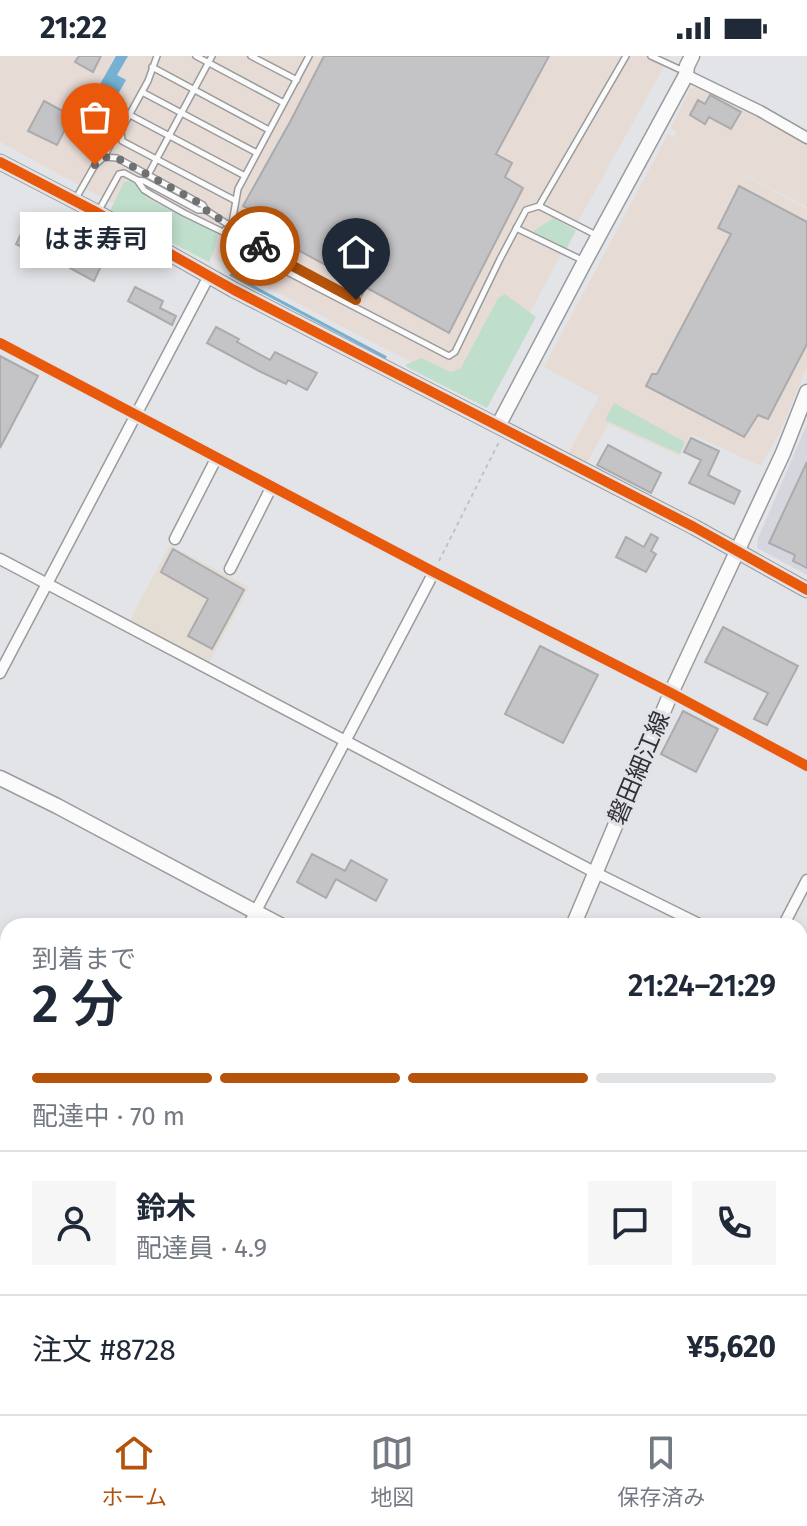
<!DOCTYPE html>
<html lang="ja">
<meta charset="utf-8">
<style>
:root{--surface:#fff;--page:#f6f6f7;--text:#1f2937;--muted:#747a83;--line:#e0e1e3;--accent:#b45309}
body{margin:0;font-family:"Fira Sans","Noto Sans JP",sans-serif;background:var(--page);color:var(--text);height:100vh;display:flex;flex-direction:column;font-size:30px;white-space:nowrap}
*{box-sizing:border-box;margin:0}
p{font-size:26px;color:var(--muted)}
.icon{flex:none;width:44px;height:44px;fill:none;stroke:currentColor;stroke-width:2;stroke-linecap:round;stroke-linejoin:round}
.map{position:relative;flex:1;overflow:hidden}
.details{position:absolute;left:0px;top:862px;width:808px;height:496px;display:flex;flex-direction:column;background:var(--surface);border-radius:24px 24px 0 0;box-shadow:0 4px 12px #0003}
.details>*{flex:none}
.pin{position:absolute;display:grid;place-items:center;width:68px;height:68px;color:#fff;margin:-82px -34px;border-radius:50% 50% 50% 0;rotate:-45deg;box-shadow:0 0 8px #0007}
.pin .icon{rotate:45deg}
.courier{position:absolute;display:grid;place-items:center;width:80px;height:80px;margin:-40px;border:6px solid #b45309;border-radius:50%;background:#fff;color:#222;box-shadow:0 2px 10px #0007}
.bubble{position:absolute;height:56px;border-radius:0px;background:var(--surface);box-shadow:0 4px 12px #0003;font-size:26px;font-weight:600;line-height:56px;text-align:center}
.summary em{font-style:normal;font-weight:600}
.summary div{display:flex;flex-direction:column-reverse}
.summary{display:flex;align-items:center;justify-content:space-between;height:136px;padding:0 32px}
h1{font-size:52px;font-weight:600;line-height:60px}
.bar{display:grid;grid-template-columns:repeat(4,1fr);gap:12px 8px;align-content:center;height:96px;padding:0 32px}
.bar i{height:10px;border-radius:6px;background:var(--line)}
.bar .on{background:var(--accent)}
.bar p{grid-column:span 4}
.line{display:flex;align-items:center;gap:20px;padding:0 32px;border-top:2px solid var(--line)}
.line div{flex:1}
.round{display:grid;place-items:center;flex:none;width:84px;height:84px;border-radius:0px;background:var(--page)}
.status{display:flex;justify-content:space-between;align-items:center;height:56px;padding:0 40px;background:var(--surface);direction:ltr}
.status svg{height:22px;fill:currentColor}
.tabs{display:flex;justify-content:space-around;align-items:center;height:112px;border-top:2px solid var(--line);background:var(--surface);font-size:22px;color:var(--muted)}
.tabs a{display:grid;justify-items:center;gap:4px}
.tabs .on{color:var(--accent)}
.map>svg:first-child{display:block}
.commercial{fill:#e7dbd6}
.built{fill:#d6d6df}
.education{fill:#e4ddd4}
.green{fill:#c0decc}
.water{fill:#76b1d3}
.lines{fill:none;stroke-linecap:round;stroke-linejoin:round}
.stream{stroke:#76b1d3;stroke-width:3}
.building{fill:#c4c4c6;stroke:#ababae;stroke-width:2}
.lane-casing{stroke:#9a9b9d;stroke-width:8}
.street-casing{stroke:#9a9b9d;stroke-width:13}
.secondary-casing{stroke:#9a9b9d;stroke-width:17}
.path{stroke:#c1c2c3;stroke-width:2;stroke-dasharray:4 4;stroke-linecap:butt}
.lane{stroke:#fbfbfb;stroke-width:5}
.street{stroke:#fbfbfb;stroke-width:10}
.secondary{stroke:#fbfbfb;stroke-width:14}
.lane-bridge-casing{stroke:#9a9b9d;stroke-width:8;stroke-linecap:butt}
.lane-bridge{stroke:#fbfbfb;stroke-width:5}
.cycleway-casing{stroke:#e2e3e8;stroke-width:15}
.cycleway{stroke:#e8590c;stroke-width:10}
.done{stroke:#6f7072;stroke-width:8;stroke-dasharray:0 14.4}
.route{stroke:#b45309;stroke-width:10}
.labels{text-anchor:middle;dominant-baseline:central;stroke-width:7;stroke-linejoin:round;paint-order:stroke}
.street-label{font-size:24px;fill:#313133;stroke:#e2e3e8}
</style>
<div class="status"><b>21:22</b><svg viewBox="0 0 49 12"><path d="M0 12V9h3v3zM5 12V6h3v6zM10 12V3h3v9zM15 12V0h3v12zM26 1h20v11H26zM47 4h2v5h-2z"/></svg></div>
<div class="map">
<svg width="807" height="1358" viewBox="0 0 807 1358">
<rect width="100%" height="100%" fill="#e3e4e7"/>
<path class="commercial" d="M0 0H670L580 162 484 344 274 235 0 86Z
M698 31 756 58 807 89V151L711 101 807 153V311L780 376 761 410 691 378 680 400 608 368 586 408 567 400 599 341 544 311 668 78 674 81 676 76 671 72 690 33Z"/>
<path class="built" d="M807 368V519L757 492 758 482Z"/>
<path class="education" d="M170 489 249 531 209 607 129 566Z
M0 938 8 943V1048L0 1063Z
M8 1054V1147L0 1143V1068Z"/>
<path class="green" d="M132 125 146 142 217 177C218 187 213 197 209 206L110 155 124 126Z
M554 162 576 175 566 193 533 175Z
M505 238 536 261 487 352 407 311 405 309 421 302 451 316 461 312 498 242Z
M614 347 685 386 680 398 605 364Z"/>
<path class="water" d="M116 0H128L117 19 126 24 108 56 90 46Z"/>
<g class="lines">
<path class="stream" d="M231 219 385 301"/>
</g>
<path class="building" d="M79 0H101L93 16 75 6Z
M324 0H549L496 98 512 107 505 121 523 132 449 277 367 232 365 228 359 227 285 187 283 181 276 182 257 172 264 161 243 150 290 66Z
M710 39 741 56 731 73 709 61 705 68 690 59 698 44 705 48Z
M44 45 72 60 57 89 28 75Z
M739 130 807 166V288L768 363 758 359 744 381 646 330 652 318H657L731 178 718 172Z
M21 178 33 183 35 179 56 189 47 205 16 188Z
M77 198 101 210 94 225 70 212Z
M135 231 163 245 160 252 176 260 172 269 128 245Z
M216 271 239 283 237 286 270 304 275 296 317 317 307 334 288 324 286 328 259 315 207 287Z
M0 300 38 320 0 392Z
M691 382 719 395 708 419 740 435 734 448 689 427 701 404 684 396Z
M608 389 661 417 651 437 597 409Z
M807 406V512L793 505 795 499 769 487Z
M651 478 658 482 651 495 656 498 646 516 616 501 626 481 644 491Z
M173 493 244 534 212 593 188 580 208 543 161 516Z
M723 571 798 610 767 669 754 663 768 637 705 606Z
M540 590 598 619 563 687 505 658Z
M683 655 718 673 696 716 661 698Z
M312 798 345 815 351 804 387 824 376 845 336 823 326 842 297 826Z"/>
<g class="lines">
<g class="lane-casing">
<path id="lane" d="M196 0 284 47
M251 0 297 24
M651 0 679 13 683 12
M152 11 269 74
M142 36 257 97
M130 59 245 120
M121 74 122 85 236 145
M104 101 116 78 121 74 148 25 157 0
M148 119 212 0
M137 124 144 134 152 139 184 157 223 176 232 167 238 133 309 0
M75 144 95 109 104 101 117 102 203 149 206 154
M539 150 596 179
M98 156 119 118 124 117 137 124 144 125 198 154H206
M516 172 584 205
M500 203 526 154 539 150 626 0"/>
</g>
<g class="street-casing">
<path id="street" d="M686 19 760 55 807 82
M0 287 434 516 671 637 807 710
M175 483 217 401
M0 503 596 817 703 870
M230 513 272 430
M0 617 209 220
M248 870 434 516
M783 870 807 824
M800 919 807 923
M0 929 8 934
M0 1148 8 1152
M800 1338 807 1324
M0 1345 8 1330
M252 1350 264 1358
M393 1350 411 1358
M623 1350 638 1358
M795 1350 807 1356
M138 1358 143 1350
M526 1358 530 1350"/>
</g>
<g class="secondary-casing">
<path id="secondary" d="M0 106 98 157 234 234 694 471 807 534
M498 370 585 205 686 19 687 10 692 0
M0 722 57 750 282 870
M573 870 671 637 783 397 807 336
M800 1141 807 1145
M0 1354 6 1358
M314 1358 319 1350"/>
</g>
<path class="path" d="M439 505 499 386"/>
<use href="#lane" class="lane"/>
<use href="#street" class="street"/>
<use href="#secondary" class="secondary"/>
<g class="lane-bridge-casing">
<path id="lane-bridge" d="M206 154 280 203 356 244 362 232
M280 186 270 207 449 300 455 296 500 203"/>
</g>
<use href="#lane-bridge" class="lane-bridge"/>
<g class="cycleway-casing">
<path id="cycleway" d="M0 106 98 157 234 234 694 471 807 534
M0 287 434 516 671 637 807 710"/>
</g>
<use href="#cycleway" class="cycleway"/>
</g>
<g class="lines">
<path class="done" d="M95 109 104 101 117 102 203 149 206 154 260 190"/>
<path class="route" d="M260 190 280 203 356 244"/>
</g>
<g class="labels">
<g class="street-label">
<text transform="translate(639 712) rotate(-67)">磐田細江線</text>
</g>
</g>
</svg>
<div class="pin" style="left:95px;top:109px;background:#ea580c"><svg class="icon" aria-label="bag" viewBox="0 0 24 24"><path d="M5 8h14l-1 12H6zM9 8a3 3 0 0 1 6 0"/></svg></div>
<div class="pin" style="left:356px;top:244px;background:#1f2937"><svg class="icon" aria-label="home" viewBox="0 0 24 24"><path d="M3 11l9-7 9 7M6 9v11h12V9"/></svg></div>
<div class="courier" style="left:260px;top:190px"><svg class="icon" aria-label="bike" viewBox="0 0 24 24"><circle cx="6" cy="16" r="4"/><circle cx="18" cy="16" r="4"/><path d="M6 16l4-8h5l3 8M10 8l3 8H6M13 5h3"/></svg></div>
<div class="bubble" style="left:20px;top:156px;width:152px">はま寿司</div>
<section class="details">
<div class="summary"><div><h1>2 分</h1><p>到着まで</p></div><em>21:24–21:29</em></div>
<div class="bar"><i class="on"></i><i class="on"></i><i class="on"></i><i></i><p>配達中 · 70 m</p></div>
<div class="line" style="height:144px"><a class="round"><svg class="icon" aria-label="person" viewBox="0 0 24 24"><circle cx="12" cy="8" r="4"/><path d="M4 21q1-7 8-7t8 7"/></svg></a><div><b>鈴木</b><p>配達員 · 4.9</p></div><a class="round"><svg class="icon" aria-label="chat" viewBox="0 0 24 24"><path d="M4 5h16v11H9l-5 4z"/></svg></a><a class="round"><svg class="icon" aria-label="phone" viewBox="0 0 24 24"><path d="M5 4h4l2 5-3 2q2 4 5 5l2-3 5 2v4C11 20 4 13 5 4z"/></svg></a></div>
<div class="line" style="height:104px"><div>注文 #8728</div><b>¥5,620</b></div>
</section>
</div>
<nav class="tabs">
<a class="on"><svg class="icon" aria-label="home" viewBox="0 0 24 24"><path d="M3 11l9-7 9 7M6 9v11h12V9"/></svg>ホーム</a>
<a><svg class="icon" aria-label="map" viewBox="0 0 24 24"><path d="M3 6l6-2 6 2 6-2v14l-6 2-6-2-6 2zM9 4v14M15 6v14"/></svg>地図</a>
<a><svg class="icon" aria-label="saved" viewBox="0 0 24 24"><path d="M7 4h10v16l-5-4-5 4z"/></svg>保存済み</a>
</nav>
